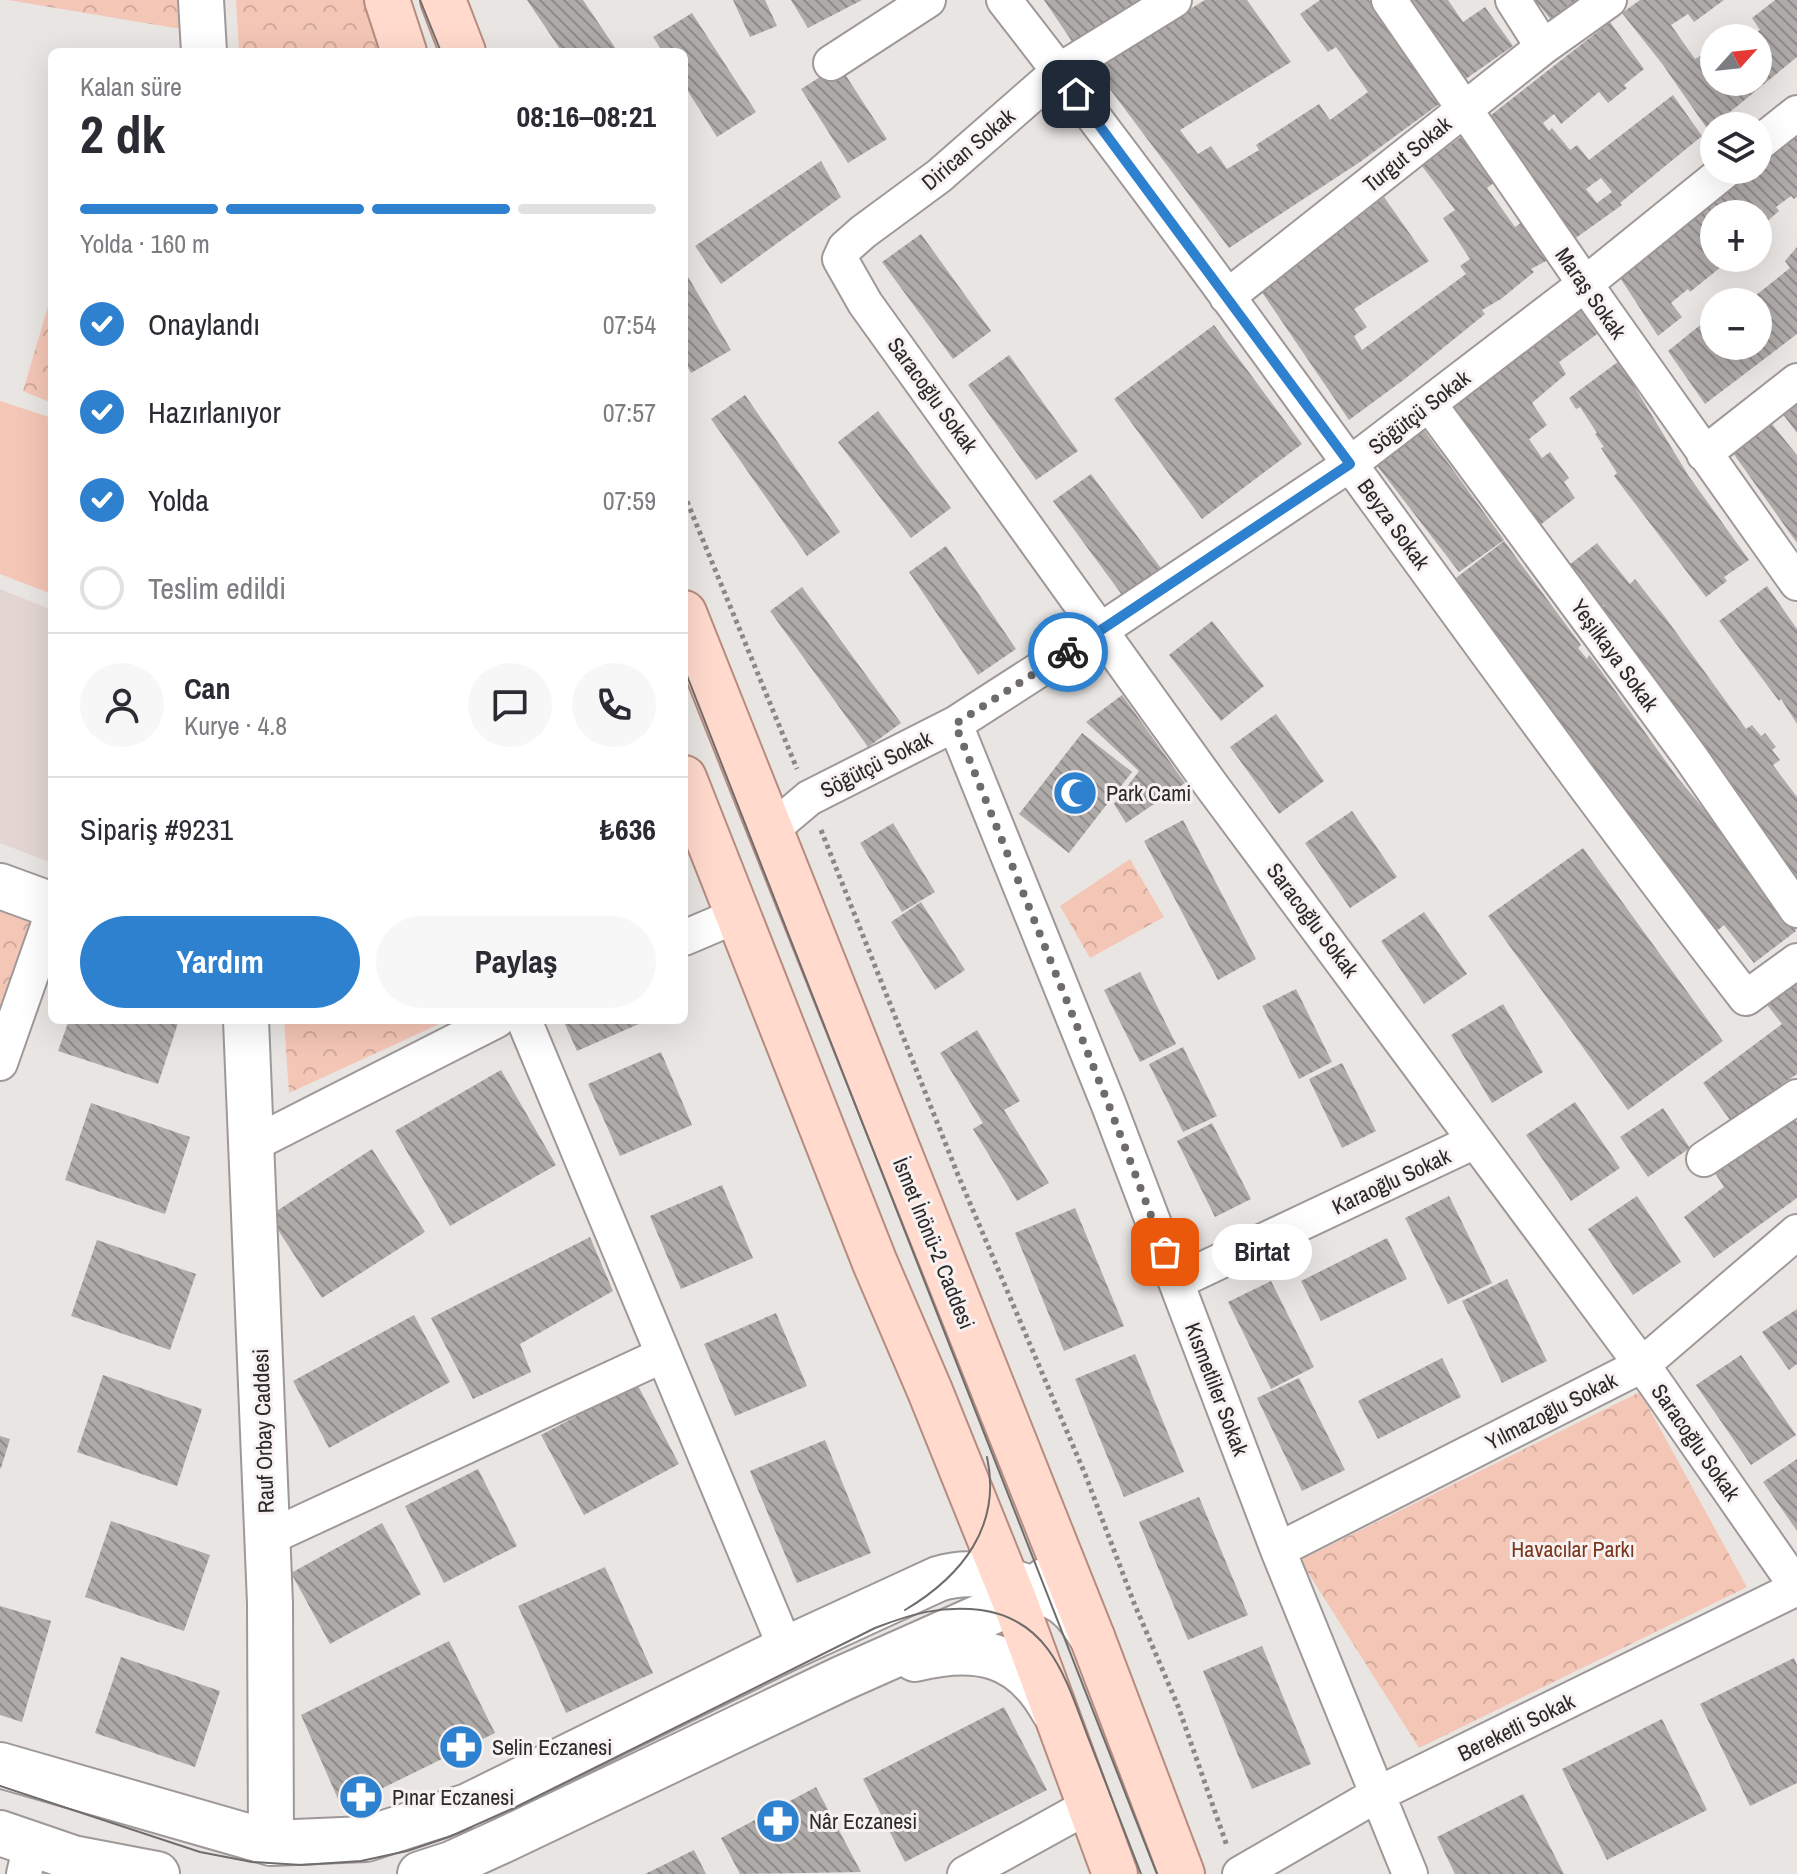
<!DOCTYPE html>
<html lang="tr">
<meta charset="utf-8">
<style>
:root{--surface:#fff;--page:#f7f7f7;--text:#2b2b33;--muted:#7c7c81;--line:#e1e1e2;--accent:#2d81cf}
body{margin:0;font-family:"Archivo Narrow",sans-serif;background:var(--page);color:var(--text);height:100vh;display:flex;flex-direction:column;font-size:30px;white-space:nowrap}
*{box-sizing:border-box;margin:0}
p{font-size:26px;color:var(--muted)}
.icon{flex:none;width:44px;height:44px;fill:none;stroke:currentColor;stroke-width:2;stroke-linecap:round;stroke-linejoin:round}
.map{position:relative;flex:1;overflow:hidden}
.drawer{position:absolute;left:48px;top:48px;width:640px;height:976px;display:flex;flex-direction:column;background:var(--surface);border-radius:12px;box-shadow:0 8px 32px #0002}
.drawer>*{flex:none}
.needle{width:52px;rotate:63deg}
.controls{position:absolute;left:1700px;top:24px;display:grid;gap:16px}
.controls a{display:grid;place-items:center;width:72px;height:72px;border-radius:50%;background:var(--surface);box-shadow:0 8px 32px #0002;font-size:40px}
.pin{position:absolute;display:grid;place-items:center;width:68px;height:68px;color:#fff;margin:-34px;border-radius:16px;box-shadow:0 4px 12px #0006}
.courier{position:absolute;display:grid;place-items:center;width:80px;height:80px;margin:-40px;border:6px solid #2d81cf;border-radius:50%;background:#fff;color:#222;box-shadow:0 2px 10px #0007}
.bubble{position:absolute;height:56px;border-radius:28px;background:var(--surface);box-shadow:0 8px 32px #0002;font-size:26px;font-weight:700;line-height:56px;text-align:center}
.overview em{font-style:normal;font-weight:700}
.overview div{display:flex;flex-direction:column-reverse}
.overview{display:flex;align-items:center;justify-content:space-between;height:136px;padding:0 32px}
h1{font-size:52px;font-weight:700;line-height:60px}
.bar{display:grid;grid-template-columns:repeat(4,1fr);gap:12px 8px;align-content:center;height:96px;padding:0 32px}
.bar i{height:10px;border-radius:6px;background:var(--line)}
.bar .on{background:var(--accent)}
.bar p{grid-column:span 4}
.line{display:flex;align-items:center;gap:20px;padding:0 32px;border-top:2px solid var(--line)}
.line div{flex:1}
.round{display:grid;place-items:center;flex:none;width:84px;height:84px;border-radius:42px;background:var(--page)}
ol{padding:0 32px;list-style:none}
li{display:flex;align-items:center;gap:24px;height:88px}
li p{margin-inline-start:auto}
li .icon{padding:8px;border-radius:50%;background:var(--accent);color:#fff;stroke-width:4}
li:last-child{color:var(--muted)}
li i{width:44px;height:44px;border:4px solid var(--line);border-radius:50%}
.primary-button{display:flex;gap:16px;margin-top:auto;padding:16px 32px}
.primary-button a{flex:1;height:92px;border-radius:48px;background:var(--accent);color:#fff;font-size:32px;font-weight:700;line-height:92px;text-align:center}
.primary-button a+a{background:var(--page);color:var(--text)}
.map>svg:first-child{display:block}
.built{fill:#e3d6d2}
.forest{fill:url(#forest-crowns)}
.garden{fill:#f4c6b6}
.building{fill:url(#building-back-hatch);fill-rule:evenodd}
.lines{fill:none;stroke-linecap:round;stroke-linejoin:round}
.street-casing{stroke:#9e9998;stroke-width:38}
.secondary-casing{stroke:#9e9998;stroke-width:48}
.primary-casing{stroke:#b58c7e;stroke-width:48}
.path{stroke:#8b8887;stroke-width:5;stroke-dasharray:4 4;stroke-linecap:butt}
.street{stroke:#fff;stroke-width:34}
.secondary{stroke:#fff;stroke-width:44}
.primary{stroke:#ffdacd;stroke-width:44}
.tram{stroke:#706d6c;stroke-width:2}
.done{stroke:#6e6b6a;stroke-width:8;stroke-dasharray:0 14.4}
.route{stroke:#2d81cf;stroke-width:10}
.labels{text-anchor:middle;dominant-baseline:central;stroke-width:6;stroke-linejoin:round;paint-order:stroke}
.street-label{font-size:22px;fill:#2b2929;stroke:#f7f2f1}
.poi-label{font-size:22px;fill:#2b2929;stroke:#f7f2f1;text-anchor:start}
.park-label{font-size:22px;fill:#7a371e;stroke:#f7f2f1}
</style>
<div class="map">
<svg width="1797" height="1874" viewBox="0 0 1797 1874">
<defs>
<pattern id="forest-crowns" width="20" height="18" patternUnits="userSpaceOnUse" patternTransform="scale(2)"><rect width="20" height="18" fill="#f4c6b6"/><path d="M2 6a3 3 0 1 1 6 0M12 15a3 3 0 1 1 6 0" fill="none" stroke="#d1aa9c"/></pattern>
<pattern id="building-back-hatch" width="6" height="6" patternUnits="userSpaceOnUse" patternTransform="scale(2)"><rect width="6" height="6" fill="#afaba9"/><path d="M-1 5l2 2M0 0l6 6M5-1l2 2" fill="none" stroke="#8f8b8a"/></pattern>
</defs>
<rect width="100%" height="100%" fill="#e9e5e3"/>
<path class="built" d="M0 589 52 610V863L0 843Z"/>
<path class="forest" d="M8 0H179L181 29Z
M236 0H367L387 52H239Z
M52 293V403L23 391Z
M1130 859 1164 917 1090 958 1060 906Z
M0 902 33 917 0 1014Z
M284 1020H448L289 1093Z
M1640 1392 1747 1587 1419 1748 1300 1560Z"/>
<path class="garden" d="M0 401 52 418V594L0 574Z"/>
<path class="building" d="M527 0H583L618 52H562Z
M733 0H765L777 26 750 37Z
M791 0H862L808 28Z
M1044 0H1139L1073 43Z
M1205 0H1247L1291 62 1180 130 1198 154 1211 146 1227 169 1259 150 1256 145 1319 104 1330 120 1368 92 1336 47 1328 52 1300 14 1320 0H1369L1439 104 1360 162 1229 248 1094 68Z
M1404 0H1448L1463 22 1485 7 1513 46 1460 83Z
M1535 0H1581L1552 21Z
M1640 0H1724L1694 22 1688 14 1671 25 1695 59 1713 49 1714 82H1758V38H1748L1760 30 1752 18 1775 0H1797V57L1708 130 1663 65 1622 13Z
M692 13 756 112 717 137 684 85V52H663L653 37Z
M1610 22 1644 69 1624 85 1627 88 1608 103 1599 92 1561 124 1554 114 1543 123 1549 131 1552 128 1570 150 1577 145 1589 160 1673 95 1702 136 1620 203 1622 205 1573 240 1486 119ZM1601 178 1612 192 1597 203 1586 189Z
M839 65 887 139 848 163 801 89Z
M1797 120V197L1794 199 1791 196 1776 207 1779 211 1758 229V214H1714V258H1732L1690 292 1688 289 1671 303 1682 317 1658 336 1615 270 1734 170H1758V151Z
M1462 136 1495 182 1487 188 1515 227 1522 222 1548 260 1531 269 1534 272 1501 299 1482 310 1485 314 1406 378 1349 420 1257 285 1348 225 1384 197 1429 261 1354 309 1367 327 1354 336 1362 350 1466 274 1460 266 1470 259 1443 218 1455 210 1422 166Z
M821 161 841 197 721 284 695 246Z
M921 234 991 331 953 359 882 262Z
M1797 247V334L1705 404 1668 351 1714 314V346H1758V302H1736L1746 295 1750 300 1790 268 1785 261Z
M684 270 731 350 691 373 684 360Z
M1578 300 1600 332 1559 362 1566 374 1532 403 1547 425 1529 439 1542 458 1550 452 1569 478 1564 482 1575 498 1535 529 1449 406Z
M1214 325 1302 444 1202 519 1114 399Z
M1009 355 1078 451 1036 480 968 385Z
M1619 361 1688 475 1749 560 1724 577 1727 581 1706 597 1614 476 1617 473 1601 448 1604 447 1595 434 1597 433 1580 407 1576 409 1569 398Z
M1797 390V433L1776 405Z
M745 395 840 532 807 556 711 419Z
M878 411 951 508 911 538 838 442Z
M1772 424 1797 455V543L1733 453Z
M1422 427 1504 540 1459 572 1375 463Z
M1091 474 1163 571 1125 599 1053 501Z
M1504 541 1581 645 1578 648 1587 659 1589 655 1591 657 1677 777 1708 814 1796 931 1754 963 1724 925 1717 931 1657 854 1659 853 1571 737 1456 578Z
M1597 543 1630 584 1635 579 1665 617 1746 729 1752 725 1761 736 1765 733 1776 747 1772 750 1780 760 1773 765 1797 797V877L1707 760 1598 611 1606 604 1597 609 1564 569Z
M946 546 1016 649 978 675 909 572Z
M1767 586 1797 629V724L1781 699 1779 701 1719 621Z
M802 587 901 723 868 747 770 611Z
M1212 621 1264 686 1221 721 1169 655Z
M1122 695 1185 783 1126 823 1114 804 1139 771 1086 722Z
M1276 714 1324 781 1279 814 1230 747Z
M1082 733 1132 772 1069 853 1019 814Z
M1352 811 1397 877 1350 908 1305 843Z
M1183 820 1256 959 1218 980 1144 841Z
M893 823 935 892 902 912 860 843Z
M1583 848 1723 1041 1628 1110 1488 916Z
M921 902 965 970 935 990 891 922Z
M1424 912 1467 974 1424 1004 1381 941Z
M1140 972 1176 1044 1140 1062 1104 990Z
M1797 975V1074L1730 1120 1703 1083 1782 1024 1764 1001Z
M1296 989 1332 1062 1299 1079 1262 1006Z
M1503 1004 1543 1072 1492 1103 1451 1035Z
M69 1020H179L158 1084 58 1051Z
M563 1020H648L577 1051Z
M977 1030 1020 1101 1004 1110 1049 1183 1017 1201 973 1129 983 1123 940 1053Z
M1183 1047 1217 1116 1183 1132 1149 1064Z
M661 1052 692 1125 620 1156 588 1084Z
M1342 1063 1376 1131 1342 1148 1309 1079Z
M501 1070 556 1165 450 1226 395 1131Z
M1575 1102 1620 1168 1571 1201 1526 1135Z
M91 1103 190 1137 165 1214 65 1180Z
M1663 1108 1690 1148 1648 1177 1620 1137Z
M1792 1113 1797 1122V1198L1714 1258 1684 1217 1724 1187 1711 1167Z
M1212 1123 1251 1199 1215 1217 1177 1141Z
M372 1149 425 1232 322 1298 269 1216Z
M722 1185 753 1258 681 1289 650 1216Z
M1449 1196 1492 1283 1448 1304 1405 1218Z
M1637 1196 1681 1262 1633 1295 1588 1229Z
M1075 1208 1124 1326 1064 1351 1015 1233Z
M590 1237 613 1291 520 1344 531 1372 473 1399 431 1318Z
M1387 1238 1407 1279 1321 1321 1301 1281Z
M97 1240 196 1274 170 1350 71 1316Z
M1507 1279 1547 1361 1502 1383 1462 1301Z
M1271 1281 1314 1367 1271 1389 1228 1302Z
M1797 1309V1364L1789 1370 1762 1332Z
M776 1313 807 1386 735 1416 704 1344Z
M414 1315 450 1382 329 1448 293 1381Z
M1135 1354 1184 1472 1124 1497 1075 1379Z
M1741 1355 1796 1435 1751 1465 1696 1385Z
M1442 1358 1461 1397 1378 1439 1358 1401Z
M103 1375 202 1409 177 1486 77 1452Z
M1299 1378 1345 1470 1302 1491 1257 1398Z
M637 1384 679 1464 584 1515 541 1435Z
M0 1436 10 1439 1 1468H0Z
M825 1440 871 1553 797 1583 750 1471Z
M1797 1459V1531L1763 1482Z
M478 1469 517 1546 444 1583 405 1506Z
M1199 1497 1248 1615 1188 1640 1139 1522Z
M111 1521 210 1555 184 1631 85 1597Z
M382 1523 421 1594 330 1644 291 1573Z
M605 1567 653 1673 566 1713 518 1606Z
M0 1606 51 1621 22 1722 0 1715Z
M449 1641 495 1733 342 1808 301 1715Z
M1262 1646 1311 1764 1252 1789 1203 1671Z
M121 1657 220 1691 195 1767 95 1733Z
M1794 1658 1797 1665V1783L1750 1806 1700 1704Z
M1004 1707 1047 1790 905 1862 863 1779Z
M1662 1719 1707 1810 1607 1860 1562 1769Z
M816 1787 861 1872 740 1874 721 1838Z
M1523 1794 1564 1874H1455L1437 1837Z
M694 1850 706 1874H645Z"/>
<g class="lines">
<g class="street-casing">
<path id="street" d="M1004 0C1259 327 1491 670 1746 998L1797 961
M1174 0 1059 71 939 176 863 232 845 248 840 259 865 303 1211 785 1653 1380 1797 1587
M1389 0 1585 284 1797 583
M1543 47 1609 0
M831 63 928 0
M1758 144 1797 113
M1227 297 1543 47 1513 0
M1429 404 1689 755 1797 910
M1704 454 1797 381
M955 724 1108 1103 1278 1550 1410 1874
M770 831 809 798 955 724 1101 630 1350 464 1585 284 1726 170
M684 938 738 915
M524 1020 786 1649
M0 1063 52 915
M251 1145 497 1020
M1704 1159 1797 1097
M1176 1282 1475 1141
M268 1538 663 1355
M1278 1550 1642 1365 1797 1232
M24 1874 31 1844
M965 1874 1090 1805
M1240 1874 1378 1794 1797 1588"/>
</g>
<g class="secondary-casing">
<path id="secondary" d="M201 0 204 52
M0 886 52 905
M246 1020 270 1603 271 1843
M915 1659C976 1644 1021 1652 1053 1710
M0 1765 271 1843 366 1839 468 1806 786 1649 938 1579C973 1568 1002 1578 1036 1590 1048 1594 1060 1598 1069 1607 1079 1615 1085 1627 1092 1637
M0 1833 73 1858 157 1874
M420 1874 451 1864 506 1839 843 1678 1025 1597 1046 1580"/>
</g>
<g class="primary-casing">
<path id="primary" d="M387 0 404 52
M443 0 463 52
M684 613 1092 1637 1182 1874
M684 778 875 1263 930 1391 1015 1602 1115 1874"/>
</g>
<path class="path" d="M684 494 797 769
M821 830 958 1175 1085 1474 1134 1603 1178 1706 1227 1846"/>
<use href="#street" class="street"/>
<use href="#secondary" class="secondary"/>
<use href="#primary" class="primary"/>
<path class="tram" d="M420 0 441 52
M684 668 1157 1874
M905 1610C962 1576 1002 1526 987 1457
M0 1786 200 1852 252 1862 301 1865 361 1861 407 1851 449 1837 516 1807 875 1628C911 1614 942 1605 981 1610 1051 1620 1066 1680 1088 1737 1106 1783 1123 1828 1141 1874"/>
</g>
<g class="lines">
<path class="done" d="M1068 652 955 724 1108 1103 1165 1252"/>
<path class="route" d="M1068 652 1350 464 1076 94"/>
</g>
<defs>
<g id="mosque-disc" transform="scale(2.3)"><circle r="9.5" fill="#2d81cf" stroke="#f7f2f1"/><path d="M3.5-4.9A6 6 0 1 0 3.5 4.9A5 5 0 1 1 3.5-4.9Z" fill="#fff"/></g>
<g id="pharmacy-disc" transform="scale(2.3)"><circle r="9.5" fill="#2d81cf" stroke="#f7f2f1"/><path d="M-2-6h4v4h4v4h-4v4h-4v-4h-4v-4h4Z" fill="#fff"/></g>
</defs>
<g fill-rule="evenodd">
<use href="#mosque-disc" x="1075" y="793"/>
<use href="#pharmacy-disc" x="461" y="1747"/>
<use href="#pharmacy-disc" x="361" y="1797"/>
<use href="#pharmacy-disc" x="778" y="1821"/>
</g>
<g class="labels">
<g class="street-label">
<text transform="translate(968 149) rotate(-40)">Dirican Sokak</text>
<text transform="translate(1407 154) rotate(-39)">Turgut Sokak</text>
<text transform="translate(1591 293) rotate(55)">Maraş Sokak</text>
<text transform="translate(933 395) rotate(54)">Saracoğlu Sokak</text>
<text transform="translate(1419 412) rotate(-38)">Söğütçü Sokak</text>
<text transform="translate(1394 524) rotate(54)">Beyza Sokak</text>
<text transform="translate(1615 655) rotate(54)">Yeşilkaya Sokak</text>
<text transform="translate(876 764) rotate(-27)">Söğütçü Sokak</text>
<text transform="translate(1313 920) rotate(53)">Saracoğlu Sokak</text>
<text transform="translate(1391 1181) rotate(-25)">Karaoğlu Sokak</text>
<text transform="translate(934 1243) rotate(68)">İsmet İnönü-2 Caddesi</text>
<text transform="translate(1217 1389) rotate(69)">Kısmetliler Sokak</text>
<text transform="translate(1551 1411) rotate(-27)">Yılmazoğlu Sokak</text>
<text transform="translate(263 1431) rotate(-92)">Rauf Orbay Caddesi</text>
<text transform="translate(1696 1442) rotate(55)">Saracoğlu Sokak</text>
<text transform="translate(1516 1727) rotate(-26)">Bereketli Sokak</text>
</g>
<g class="poi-label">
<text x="1106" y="793">Park Cami</text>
<text x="492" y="1747">Selin Eczanesi</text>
<text x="392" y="1797">Pınar Eczanesi</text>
<text x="809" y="1821">Nâr Eczanesi</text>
</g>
<g class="park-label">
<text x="1573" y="1549">Havacılar Parkı</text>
</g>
</g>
</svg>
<div class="controls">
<a><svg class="needle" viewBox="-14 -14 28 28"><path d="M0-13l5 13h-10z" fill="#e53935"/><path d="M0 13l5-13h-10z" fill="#7c7c81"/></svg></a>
<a><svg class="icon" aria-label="layers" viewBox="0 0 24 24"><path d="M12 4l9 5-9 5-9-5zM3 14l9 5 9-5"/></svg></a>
<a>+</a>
<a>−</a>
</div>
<div class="pin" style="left:1165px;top:1252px;background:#ea580c"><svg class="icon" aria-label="bag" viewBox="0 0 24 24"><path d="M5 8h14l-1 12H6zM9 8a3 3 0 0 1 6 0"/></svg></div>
<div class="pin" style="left:1076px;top:94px;background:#1f2937"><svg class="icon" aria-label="home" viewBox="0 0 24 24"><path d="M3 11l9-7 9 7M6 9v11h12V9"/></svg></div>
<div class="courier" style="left:1068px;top:652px"><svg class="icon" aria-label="bike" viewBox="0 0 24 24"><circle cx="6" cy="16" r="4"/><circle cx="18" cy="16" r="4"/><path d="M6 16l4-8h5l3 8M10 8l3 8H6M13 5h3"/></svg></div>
<div class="bubble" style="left:1212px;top:1224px;width:100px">Birtat</div>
<section class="drawer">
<div class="overview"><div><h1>2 dk</h1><p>Kalan süre</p></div><em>08:16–08:21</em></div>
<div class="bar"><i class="on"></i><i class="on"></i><i class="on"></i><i></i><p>Yolda · 160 m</p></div>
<ol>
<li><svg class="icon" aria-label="check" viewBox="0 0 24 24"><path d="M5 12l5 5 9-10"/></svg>Onaylandı<p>07:54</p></li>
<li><svg class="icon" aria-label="check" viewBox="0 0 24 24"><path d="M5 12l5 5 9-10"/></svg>Hazırlanıyor<p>07:57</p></li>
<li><svg class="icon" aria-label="check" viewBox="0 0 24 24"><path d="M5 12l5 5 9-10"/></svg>Yolda<p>07:59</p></li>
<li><i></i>Teslim edildi</li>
</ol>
<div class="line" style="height:144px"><a class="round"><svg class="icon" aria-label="person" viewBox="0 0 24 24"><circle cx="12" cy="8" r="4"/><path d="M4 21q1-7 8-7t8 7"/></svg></a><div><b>Can</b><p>Kurye · 4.8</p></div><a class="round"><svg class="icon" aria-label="chat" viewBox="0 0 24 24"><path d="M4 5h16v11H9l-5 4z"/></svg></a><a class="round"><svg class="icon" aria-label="phone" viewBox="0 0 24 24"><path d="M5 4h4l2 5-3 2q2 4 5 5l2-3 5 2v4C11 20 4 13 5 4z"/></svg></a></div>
<div class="line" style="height:104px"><div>Sipariş #9231</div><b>₺636</b></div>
<div class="primary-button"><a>Yardım</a><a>Paylaş</a></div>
</section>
</div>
